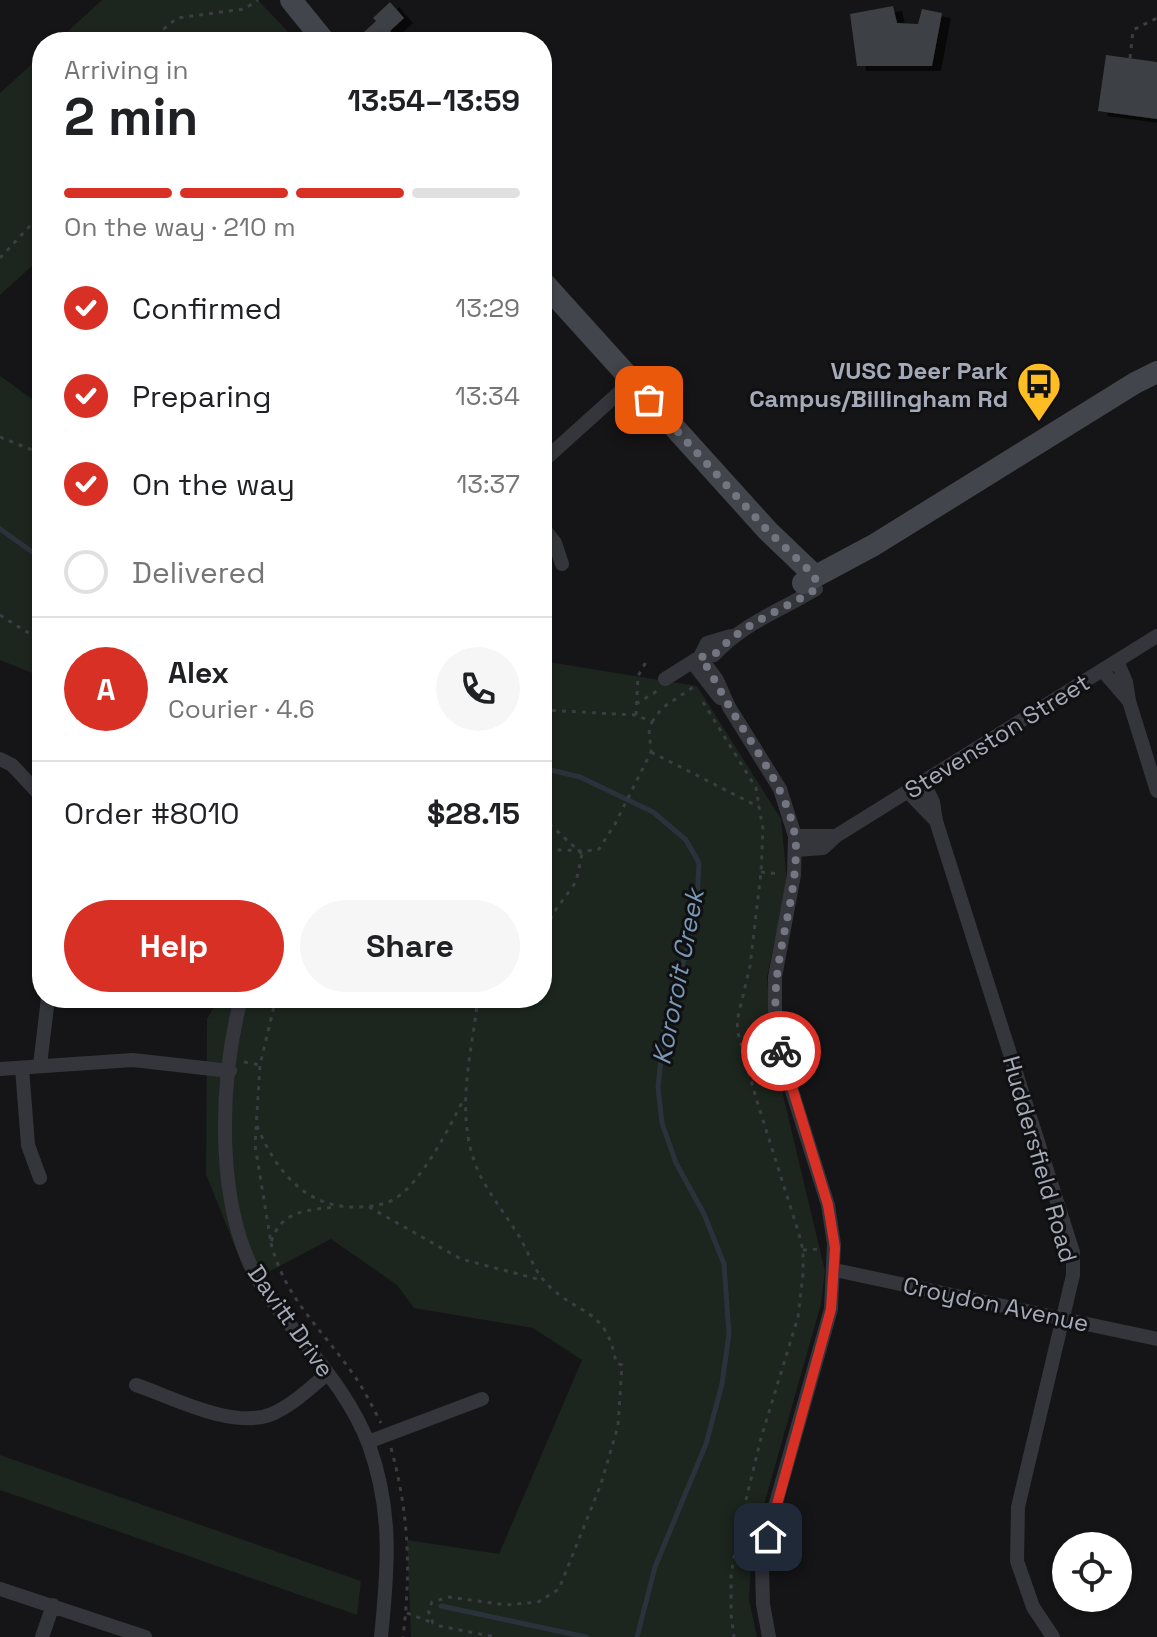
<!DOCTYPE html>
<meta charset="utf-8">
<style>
:root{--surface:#fff;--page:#f6f6f6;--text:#202124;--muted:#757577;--line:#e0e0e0;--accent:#d93025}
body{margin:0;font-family:"Space Grotesk",sans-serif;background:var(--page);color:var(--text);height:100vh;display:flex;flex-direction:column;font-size:30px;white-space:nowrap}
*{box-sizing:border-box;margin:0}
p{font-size:26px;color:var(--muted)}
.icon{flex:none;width:44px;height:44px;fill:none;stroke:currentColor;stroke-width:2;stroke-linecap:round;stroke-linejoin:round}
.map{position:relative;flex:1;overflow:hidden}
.drawer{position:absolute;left:32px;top:32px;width:520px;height:976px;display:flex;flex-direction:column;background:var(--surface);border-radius:32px;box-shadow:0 2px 6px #0004}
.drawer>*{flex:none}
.buttons{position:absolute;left:1052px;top:1532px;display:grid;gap:16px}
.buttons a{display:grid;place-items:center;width:80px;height:80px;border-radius:50%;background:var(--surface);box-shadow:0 2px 6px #0004;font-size:40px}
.pin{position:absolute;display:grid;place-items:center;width:68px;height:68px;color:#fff;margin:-34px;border-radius:16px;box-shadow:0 4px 12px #0006}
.courier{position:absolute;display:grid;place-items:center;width:80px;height:80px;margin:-40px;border:6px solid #d93025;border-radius:50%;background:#fff;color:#222;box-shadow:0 2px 10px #0007}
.summary em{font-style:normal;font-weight:800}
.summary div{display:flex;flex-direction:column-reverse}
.summary{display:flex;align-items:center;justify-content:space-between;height:136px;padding:0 32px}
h1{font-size:52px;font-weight:800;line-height:60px}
.bar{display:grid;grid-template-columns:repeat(4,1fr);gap:12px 8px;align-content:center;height:96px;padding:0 32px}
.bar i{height:10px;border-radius:6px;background:var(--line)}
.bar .selected{background:var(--accent)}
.bar p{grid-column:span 4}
.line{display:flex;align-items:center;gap:20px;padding:0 32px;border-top:2px solid var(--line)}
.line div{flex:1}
.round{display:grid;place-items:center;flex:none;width:84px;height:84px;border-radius:42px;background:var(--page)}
ol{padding:0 32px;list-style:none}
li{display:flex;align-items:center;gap:24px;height:88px}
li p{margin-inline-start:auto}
li .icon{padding:8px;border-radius:50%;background:var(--accent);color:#fff;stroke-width:4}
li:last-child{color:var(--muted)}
li i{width:44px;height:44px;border:4px solid var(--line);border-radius:50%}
.primary-button{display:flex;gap:16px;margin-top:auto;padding:16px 32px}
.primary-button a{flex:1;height:92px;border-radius:48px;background:var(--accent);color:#fff;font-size:32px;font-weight:800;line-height:92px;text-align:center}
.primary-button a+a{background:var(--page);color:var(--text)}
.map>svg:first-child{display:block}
.green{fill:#1c251e}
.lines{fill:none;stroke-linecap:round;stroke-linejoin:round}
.stream{stroke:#2a333c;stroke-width:5}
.building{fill:#3e3f44;filter:url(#shadow)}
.path{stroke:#3b3d43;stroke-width:3;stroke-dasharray:4 6;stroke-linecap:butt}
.street{stroke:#35363c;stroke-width:14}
.secondary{stroke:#43454c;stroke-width:22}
.done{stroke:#737680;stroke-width:8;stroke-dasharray:0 14.4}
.route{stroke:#d93025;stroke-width:10}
.labels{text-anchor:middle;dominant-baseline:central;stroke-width:6;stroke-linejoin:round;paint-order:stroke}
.poi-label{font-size:24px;font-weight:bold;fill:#a5aab8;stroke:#101012;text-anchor:end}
.street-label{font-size:24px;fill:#a5aab8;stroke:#101012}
.water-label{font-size:26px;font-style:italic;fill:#7998b6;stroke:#101012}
</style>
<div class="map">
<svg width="1157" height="1637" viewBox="0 0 1157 1637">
<defs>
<filter id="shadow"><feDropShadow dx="9" dy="5" stdDeviation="0" flood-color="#0009"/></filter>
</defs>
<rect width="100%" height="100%" fill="#151517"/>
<path class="green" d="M102 0H258L289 33 280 42H56Z
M42 55V257L0 295V93Z
M0 376 42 406V677L0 660Z
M542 661 697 686 781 819 787 882 767 977 773 1053 825 1271 821 1304 752 1547 749 1600 757 1637H411L407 1540 499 1554 582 1360 533 1328 414 1308 397 1285 331 1239 249 1282 206 1174 207 1019 219 998H542Z
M0 1455 361 1581 357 1615 0 1490Z"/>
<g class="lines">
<path class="stream" d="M0 529 42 559
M542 768 580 777 653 812 686 840 699 863 697 900 686 953 665 1022 658 1087 662 1123 676 1163 704 1214 724 1264 729 1334 722 1384 706 1444 655 1567 637 1637
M441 1606 586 1637"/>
</g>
<path class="building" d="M390 2 404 18 390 31 392 33 383 42H373L364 32 376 21 373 18Z
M893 6 897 23 918 24 922 9 942 13 932 66H857L850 14Z
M1106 55 1157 62V119L1098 111Z"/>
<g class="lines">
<path class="path" d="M148 42 177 18 244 9 258 0
M1130 58 1133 30 1157 18
M0 258 42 213
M0 437 42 454
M0 615 25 631 42 639
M703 702 756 788 759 807
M636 704 657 691
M542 710 636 715 652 722 649 729 651 752 615 824 599 849C579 854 559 846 542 853
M636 715 638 676 646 662
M652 722 662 708 695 686
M651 752 759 807 763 829 761 872 750 966 737 1021 738 1033 756 1098 799 1234 803 1250V1274L798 1317 761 1438 738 1533 731 1576V1614L734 1637
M542 817 582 854
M761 872 781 874
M542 938 554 912 576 882 582 854
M276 998 260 1065 255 1145 271 1243C280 1210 308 1210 337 1207
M478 998C471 1059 452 1121 482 1179 493 1199 507 1217 519 1236 528 1251 534 1271 547 1284 578 1316 607 1307 616 1363L622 1365 618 1426 601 1484 559 1589 538 1602 506 1605 449 1597 432 1602 428 1610 433 1623 440 1626 495 1637
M244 1062 260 1065
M257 1126C275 1169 304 1207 354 1207 367 1207 384 1206 396 1198 421 1182 449 1129 462 1102
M369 1207 461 1259 541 1280
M271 1243C285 1299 322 1329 353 1374 364 1389 372 1406 381 1423
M803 1250 819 1249
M391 1448C409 1513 411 1571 403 1637
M407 1613 433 1623"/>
<path class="street" d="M542 462 632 381
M542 526 555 543 562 564
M700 657 717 680 729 707 780 789 795 836 794 875 775 977V1027L786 1072 828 1205 834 1244 831 1309 774 1510 762 1565 763 1604 769 1637
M700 657 707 643 731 636
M1117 661 1126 682 1129 701 1157 791
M692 662 720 698
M1102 670 1128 700
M665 679 700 657 714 655C745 622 778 612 816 589
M0 759 12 765 42 797
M923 782 933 802 936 821 1073 1252V1275L1018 1507 1017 1561 1033 1607 1053 1637
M908 792 936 821
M795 836H836
M796 850 823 848 836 836 1157 636
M241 998C219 1085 213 1217 267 1294 301 1343 348 1388 369 1445 393 1512 388 1568 381 1637
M40 1065 48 998
M22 1068 28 1145 40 1178
M0 1069 133 1060 230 1071
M835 1270 1157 1339
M136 1385C175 1398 233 1430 272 1414 293 1405 310 1388 327 1374
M368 1442 482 1399
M0 1589 145 1637
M42 1637 53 1605"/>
<path class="secondary" d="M291 0 325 42
M542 281 768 531 815 576
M803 583 874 545 1135 383 1157 372"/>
</g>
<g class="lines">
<path class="done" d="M649 400 768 531 815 576 816 589C778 613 746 621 714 655L700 657C713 674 720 692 731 709 755 751 797 802 796 852 794 923 763 975 781 1051"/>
<path class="route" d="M768 1537 831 1309 835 1248 828 1205 781 1051"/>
</g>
<defs>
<g id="bus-pin" transform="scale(2.3)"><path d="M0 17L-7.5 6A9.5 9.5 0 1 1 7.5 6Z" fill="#ffbd24" stroke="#101012"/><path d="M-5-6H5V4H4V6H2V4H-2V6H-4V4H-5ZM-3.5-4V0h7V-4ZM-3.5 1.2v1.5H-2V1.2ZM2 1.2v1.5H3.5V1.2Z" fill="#111"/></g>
</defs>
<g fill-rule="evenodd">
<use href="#bus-pin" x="1039" y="384"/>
</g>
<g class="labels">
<g class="poi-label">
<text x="1008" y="370">VUSC Deer Park<tspan x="1008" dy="28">Campus/Billingham Rd</tspan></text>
</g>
<g class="street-label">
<text transform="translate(997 736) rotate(-32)">Stevenston Street</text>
<text transform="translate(1040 1159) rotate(74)">Huddersfield Road</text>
<text transform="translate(996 1304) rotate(12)">Croydon Avenue</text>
<text transform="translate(291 1321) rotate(55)">Davitt Drive</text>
</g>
<g class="water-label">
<text transform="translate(678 977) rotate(-79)">Kororoit Creek</text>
</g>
</g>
</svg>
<div class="buttons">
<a><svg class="icon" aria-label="locate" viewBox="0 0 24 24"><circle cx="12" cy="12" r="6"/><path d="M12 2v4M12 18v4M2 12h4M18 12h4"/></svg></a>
</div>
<div class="pin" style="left:649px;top:400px;background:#ea580c"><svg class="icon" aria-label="bag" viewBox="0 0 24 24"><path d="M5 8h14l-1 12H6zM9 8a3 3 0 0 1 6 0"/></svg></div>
<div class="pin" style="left:768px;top:1537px;background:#1f2937"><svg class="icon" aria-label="home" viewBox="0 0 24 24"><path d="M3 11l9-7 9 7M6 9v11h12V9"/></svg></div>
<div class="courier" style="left:781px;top:1051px"><svg class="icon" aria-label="bike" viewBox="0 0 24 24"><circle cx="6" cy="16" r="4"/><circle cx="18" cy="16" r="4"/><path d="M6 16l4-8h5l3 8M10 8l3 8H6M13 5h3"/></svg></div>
<section class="drawer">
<div class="summary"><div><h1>2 min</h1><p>Arriving in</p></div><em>13:54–13:59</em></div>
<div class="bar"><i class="selected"></i><i class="selected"></i><i class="selected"></i><i></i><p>On the way · 210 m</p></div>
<ol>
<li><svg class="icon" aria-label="check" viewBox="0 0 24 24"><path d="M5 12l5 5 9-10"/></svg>Confirmed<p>13:29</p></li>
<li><svg class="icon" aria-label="check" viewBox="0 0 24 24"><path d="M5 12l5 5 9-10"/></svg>Preparing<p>13:34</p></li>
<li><svg class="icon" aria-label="check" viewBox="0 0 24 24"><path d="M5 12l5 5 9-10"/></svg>On the way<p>13:37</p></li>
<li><i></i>Delivered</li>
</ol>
<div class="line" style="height:144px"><b class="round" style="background:var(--accent);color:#fff">A</b><div><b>Alex</b><p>Courier · 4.6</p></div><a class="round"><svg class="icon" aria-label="phone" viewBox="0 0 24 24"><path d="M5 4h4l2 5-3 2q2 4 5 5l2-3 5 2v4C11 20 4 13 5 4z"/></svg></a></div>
<div class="line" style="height:104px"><div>Order #8010</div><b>$28.15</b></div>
<div class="primary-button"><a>Help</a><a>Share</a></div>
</section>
</div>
